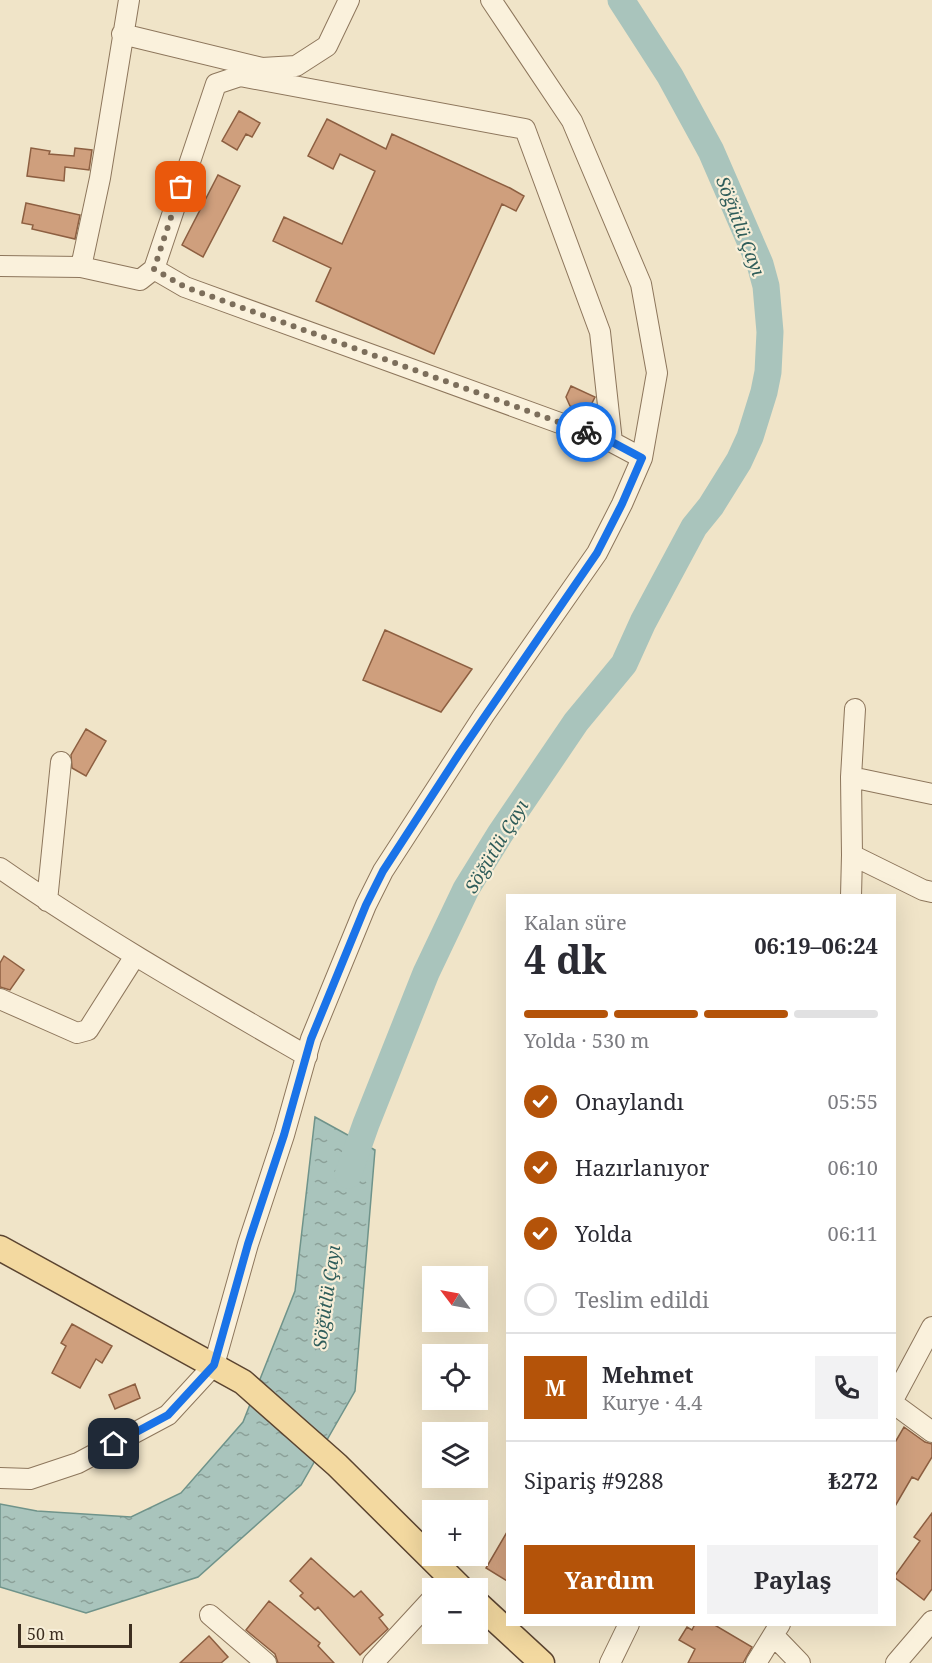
<!DOCTYPE html>
<html lang="tr">
<meta charset="utf-8">
<style>
:root{--surface:#fff;--page:#f2f2f3;--text:#2b2b33;--muted:#7c7c81;--line:#e1e1e2;--accent:#b45309}
body{margin:0;font-family:"Noto Serif",serif;background:var(--page);color:var(--text);height:100vh;display:flex;flex-direction:column;font-size:22px;white-space:nowrap}
*{box-sizing:border-box;margin:0}
p{font-size:20px;color:var(--muted)}
.icon{flex:none;width:33px;height:33px;fill:none;stroke:currentColor;stroke-width:2;stroke-linecap:round;stroke-linejoin:round}
.map{position:relative;flex:1;overflow:hidden}
.panel{position:absolute;left:506px;top:894px;width:390px;height:732px;display:flex;flex-direction:column;background:var(--surface);border-radius:0px;box-shadow:0 6px 24px #0002}
.panel>*{flex:none}
.needle{width:39px;rotate:302deg}
.fabs{position:absolute;left:422px;top:1266px;display:grid;gap:12px}
.fabs a{display:grid;place-items:center;width:66px;height:66px;border-radius:0px;background:var(--surface);box-shadow:0 6px 24px #0002;font-size:30px}
.scale{position:absolute;left:18px;bottom:15px;width:114px;box-sizing:border-box;padding-left:6px;border:3px solid #3d2e20;border-top:0;font-size:16px;line-height:21px;white-space:nowrap;color:#3d2e20;-webkit-text-stroke:4px #f7eed8;paint-order:stroke}
.pin{position:absolute;display:grid;place-items:center;width:51px;height:51px;color:#fff;margin:-26px;border-radius:12px;box-shadow:0 3px 9px #0006}
.courier{position:absolute;display:grid;place-items:center;width:60px;height:60px;margin:-30px;border:4px solid #1a73e8;border-radius:50%;background:#fff;color:#222;box-shadow:0 2px 8px #0007}
.headline em{font-style:normal;font-weight:700}
.headline div{display:flex;flex-direction:column-reverse}
.headline{display:flex;align-items:center;justify-content:space-between;height:102px;padding:0 18px}
h1{font-size:39px;font-weight:700;line-height:45px}
.bar{display:grid;grid-template-columns:repeat(4,1fr);gap:9px 6px;align-content:center;height:72px;padding:0 18px}
.bar i{height:8px;border-radius:4px;background:var(--line)}
.bar .current{background:var(--accent)}
.bar p{grid-column:span 4}
.line{display:flex;align-items:center;gap:15px;padding:0 18px;border-top:2px solid var(--line)}
.line div{flex:1}
.round{display:grid;place-items:center;flex:none;width:63px;height:63px;border-radius:0px;background:var(--page)}
ol{padding:0 18px;list-style:none}
li{display:flex;align-items:center;gap:18px;height:66px}
li p{margin-inline-start:auto}
li .icon{padding:6px;border-radius:50%;background:var(--accent);color:#fff;stroke-width:4}
li:last-child{color:var(--muted)}
li i{width:33px;height:33px;border:3px solid var(--line);border-radius:50%}
.action{display:flex;gap:12px;margin-top:auto;padding:12px 18px}
.action a{flex:1;height:69px;border-radius:0px;background:var(--accent);color:#fff;font-size:24px;font-weight:700;line-height:69px;text-align:center}
.action a+a{background:var(--page);color:var(--text)}
.map>svg:first-child{display:block}
.water{fill:url(#water-ripples);stroke:#6f938a;stroke-width:1.5}
.lines{fill:none;stroke-linecap:round;stroke-linejoin:round}
.river{stroke:#a9c4bc;stroke-width:27}
.building{fill:#cf9f7d;stroke:#8d5f41;stroke-width:1.5}
.minor-casing{stroke:#8d765c;stroke-width:22}
.major-casing{stroke:#5b4430;stroke-width:27}
.minor{stroke:#faf1dc;stroke-width:20}
.major{stroke:#f3d9a0;stroke-width:24}
.done{stroke:#7c6e5b;stroke-width:6;stroke-dasharray:0 10.8}
.route{stroke:#1a73e8;stroke-width:8}
.labels{text-anchor:middle;dominant-baseline:central;stroke-width:4.5;stroke-linejoin:round;paint-order:stroke}
.water-label{font-size:18px;font-style:italic;fill:#2f5d5a;stroke:#f7eed8}
</style>
<div class="map">
<svg width="932" height="1663" viewBox="0 0 932 1663">
<defs>
<pattern id="water-ripples" width="26" height="14" patternUnits="userSpaceOnUse" patternTransform="scale(1.5)"><rect width="26" height="14" fill="#a9c4bc"/><path d="M2 4q2-2 4 0t4 0M15 11q2-2 4 0t4 0" fill="none" stroke="#8ba098"/></pattern>
</defs>
<rect width="100%" height="100%" fill="#f0e4c8"/>
<path class="water" d="M315 1117 375 1150 355 1391 301 1485 198 1577 86 1613 0 1587V1504L37 1511 131 1517 181 1493 243 1422 295 1291Z"/>
<g class="lines">
<path class="river" d="M348 1175 366 1124 426 973 466 889 500 834 576 722 624 664 643 622 694 527 711 506 739 461 750 437 764 392 768 372 770 332 766 286 760 264 711 151 670 76 621 0"/>
</g>
<path class="building" d="M239 111 260 123 252 137 246 134 237 150 222 141Z
M327 119 386 149 392 134 510 188 524 196 516 211 502 204 434 354 316 301 331 268 273 241 284 217 342 244 375 171 340 154 333 169 308 156Z
M31 148 50 151 49 154 74 156 75 148 92 150 89 170 65 167 64 181 27 176Z
M218 175 240 186 203 257 182 245Z
M26 203 80 215 75 239 32 229 33 225 22 223Z
M571 386 595 397 591 405 596 416 570 406 566 397Z
M385 630 472 669 441 712 363 680Z
M86 729 106 741 86 776 72 768 71 755Z
M4 956 24 970 10 990 0 987V963Z
M72 1324 112 1346 102 1363 96 1359 80 1388 52 1373 66 1346 61 1343Z
M135 1384 140 1398 115 1409 109 1395Z
M904 1427 925 1442 932 1444V1457L918 1480 912 1477 894 1508V1444Z
M932 1513V1589L924 1600 894 1577 920 1541 914 1537Z
M507 1532V1581L486 1568Z
M311 1558 354 1597 361 1591 383 1615 379 1618 388 1629 360 1655 318 1607 315 1610 300 1596 303 1593 290 1581Z
M269 1601 320 1643 318 1646 334 1663H278L275 1654 246 1630Z
M695 1624H713L752 1647 743 1663H688L695 1649 679 1640 687 1627 692 1630Z
M209 1636 228 1657 221 1663H180Z"/>
<g class="lines">
<g class="minor-casing">
<path id="minor" d="M491 0 572 121 641 284 657 373 642 458
M122 34 262 68 296 66 327 46 349 0
M0 266 81 267 140 280 154 269 185 287 612 442 642 458 622 504 597 553 484 715 383 871 366 905 311 1039 284 1135 248 1244 214 1365 168 1415 78 1463 30 1479 0 1478
M81 267 100 178 129 0
M154 269 216 84 240 76 525 129 600 332 612 442
M855 709 851 777 932 794
M851 777 852 855 923 890 932 892
M0 868C99 937 203 996 307 1056
M851 896 852 855
M47 901 61 762
M0 999 77 1033 88 1030 135 956
M894 1398 932 1327
M894 1404 932 1432
M210 1615 266 1663
M774 1636 800 1663
M373 1663 432 1599
M610 1663 629 1624
M756 1663 780 1624
M896 1663 932 1621"/>
</g>
<g class="major-casing">
<path id="major" d="M0 1248 243 1382 337 1465 461 1588
M477 1603 542 1663"/>
</g>
<use href="#minor" class="minor"/>
<use href="#major" class="major"/>
</g>
<g class="lines">
<path class="done" d="M181 187 154 269 185 287 586 432"/>
<path class="route" d="M114 1444 168 1415 214 1365 248 1244 284 1135 311 1039 366 905 383 871 459 754 597 553 622 504 642 458 612 442 586 432"/>
</g>
<g class="labels">
<g class="water-label">
<text transform="translate(741 226) rotate(69)">Söğütlü Çayı</text>
<text transform="translate(496 846) rotate(-59)">Söğütlü Çayı</text>
<text transform="translate(326 1297) rotate(-82)">Söğütlü Çayı</text>
</g>
</g>
</svg>
<div class="fabs">
<a><svg class="needle" viewBox="-14 -14 28 28"><path d="M0-13l5 13h-10z" fill="#e53935"/><path d="M0 13l5-13h-10z" fill="#7c7c81"/></svg></a>
<a><svg class="icon" aria-label="locate" viewBox="0 0 24 24"><circle cx="12" cy="12" r="6"/><path d="M12 2v4M12 18v4M2 12h4M18 12h4"/></svg></a>
<a><svg class="icon" aria-label="layers" viewBox="0 0 24 24"><path d="M12 4l9 5-9 5-9-5zM3 14l9 5 9-5"/></svg></a>
<a>+</a>
<a>−</a>
</div>
<div class="scale">50 m</div>
<div class="pin" style="left:181px;top:187px;background:#ea580c"><svg class="icon" aria-label="bag" viewBox="0 0 24 24"><path d="M5 8h14l-1 12H6zM9 8a3 3 0 0 1 6 0"/></svg></div>
<div class="pin" style="left:114px;top:1444px;background:#1f2937"><svg class="icon" aria-label="home" viewBox="0 0 24 24"><path d="M3 11l9-7 9 7M6 9v11h12V9"/></svg></div>
<div class="courier" style="left:586px;top:432px"><svg class="icon" aria-label="bike" viewBox="0 0 24 24"><circle cx="6" cy="16" r="4"/><circle cx="18" cy="16" r="4"/><path d="M6 16l4-8h5l3 8M10 8l3 8H6M13 5h3"/></svg></div>
<section class="panel">
<div class="headline"><div><h1>4 dk</h1><p>Kalan süre</p></div><em>06:19–06:24</em></div>
<div class="bar"><i class="current"></i><i class="current"></i><i class="current"></i><i></i><p>Yolda · 530 m</p></div>
<ol>
<li><svg class="icon" aria-label="check" viewBox="0 0 24 24"><path d="M5 12l5 5 9-10"/></svg>Onaylandı<p>05:55</p></li>
<li><svg class="icon" aria-label="check" viewBox="0 0 24 24"><path d="M5 12l5 5 9-10"/></svg>Hazırlanıyor<p>06:10</p></li>
<li><svg class="icon" aria-label="check" viewBox="0 0 24 24"><path d="M5 12l5 5 9-10"/></svg>Yolda<p>06:11</p></li>
<li><i></i>Teslim edildi</li>
</ol>
<div class="line" style="height:108px"><b class="round" style="background:var(--accent);color:#fff">M</b><div><b>Mehmet</b><p>Kurye · 4.4</p></div><a class="round"><svg class="icon" aria-label="phone" viewBox="0 0 24 24"><path d="M5 4h4l2 5-3 2q2 4 5 5l2-3 5 2v4C11 20 4 13 5 4z"/></svg></a></div>
<div class="line" style="height:78px"><div>Sipariş #9288</div><b>₺272</b></div>
<div class="action"><a>Yardım</a><a>Paylaş</a></div>
</section>
</div>
